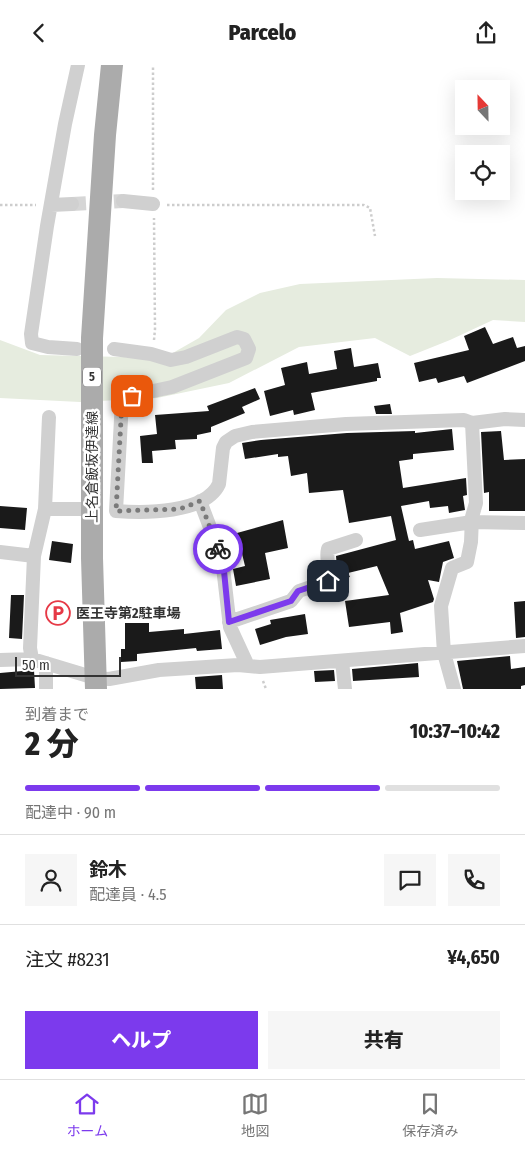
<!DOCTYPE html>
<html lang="ja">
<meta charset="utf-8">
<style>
:root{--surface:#fff;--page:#f6f6f6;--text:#222;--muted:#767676;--line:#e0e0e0;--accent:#7c3aed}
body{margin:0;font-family:"Fira Sans Condensed","Noto Sans JP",sans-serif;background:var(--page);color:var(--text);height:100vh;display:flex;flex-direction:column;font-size:19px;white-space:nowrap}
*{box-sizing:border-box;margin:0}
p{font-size:16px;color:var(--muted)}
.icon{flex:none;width:28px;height:28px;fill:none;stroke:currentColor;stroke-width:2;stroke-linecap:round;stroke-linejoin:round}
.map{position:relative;height:624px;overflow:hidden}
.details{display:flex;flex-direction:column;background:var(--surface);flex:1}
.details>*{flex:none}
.needle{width:32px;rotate:338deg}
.tools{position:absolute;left:455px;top:15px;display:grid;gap:10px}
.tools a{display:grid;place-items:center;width:55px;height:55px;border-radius:0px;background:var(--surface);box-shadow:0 5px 20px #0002;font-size:25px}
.scale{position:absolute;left:15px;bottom:12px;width:106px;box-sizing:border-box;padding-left:5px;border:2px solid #333;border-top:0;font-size:14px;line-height:18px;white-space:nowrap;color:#333;-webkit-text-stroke:4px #fff;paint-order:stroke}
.pin{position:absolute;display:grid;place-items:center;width:42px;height:42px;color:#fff;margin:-21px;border-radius:10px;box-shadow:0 2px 8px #0006}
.courier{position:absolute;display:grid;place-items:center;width:50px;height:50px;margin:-25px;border:4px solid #7c3aed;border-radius:50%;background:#fff;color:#222;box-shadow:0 1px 6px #0007}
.summary em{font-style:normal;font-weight:800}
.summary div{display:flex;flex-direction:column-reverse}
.summary{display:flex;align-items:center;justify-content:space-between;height:85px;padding:0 25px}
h1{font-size:32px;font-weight:800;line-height:38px}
.bar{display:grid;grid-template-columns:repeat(4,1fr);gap:8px 5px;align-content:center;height:60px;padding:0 25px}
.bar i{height:6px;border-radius:4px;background:var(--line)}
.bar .selected{background:var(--accent)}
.bar p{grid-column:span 4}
.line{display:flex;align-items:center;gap:12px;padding:0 25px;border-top:1px solid var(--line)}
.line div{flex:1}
.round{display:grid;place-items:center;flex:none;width:52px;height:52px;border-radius:0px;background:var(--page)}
.primary-button{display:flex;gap:10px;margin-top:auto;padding:10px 25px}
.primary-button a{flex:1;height:58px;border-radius:0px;background:var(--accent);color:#fff;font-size:20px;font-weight:800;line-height:58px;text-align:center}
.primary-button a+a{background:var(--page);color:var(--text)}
header{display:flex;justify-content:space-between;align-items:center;height:65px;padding:0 25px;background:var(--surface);font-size:22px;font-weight:800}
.menu{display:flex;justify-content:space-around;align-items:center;height:70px;border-top:1px solid var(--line);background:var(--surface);font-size:14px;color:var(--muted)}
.menu a{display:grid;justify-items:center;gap:2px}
.menu .selected{color:var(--accent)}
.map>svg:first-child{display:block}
.green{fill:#e6ecdf}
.building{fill:#1a1a1a}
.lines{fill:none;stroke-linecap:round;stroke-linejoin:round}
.street-tunnel{stroke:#d6d6d6;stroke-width:14;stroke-dasharray:14 7;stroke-linecap:butt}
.path{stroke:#cdcdcd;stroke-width:2.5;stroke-dasharray:2.5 2.5;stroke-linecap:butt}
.street{stroke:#d0d0d0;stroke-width:14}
.primary{stroke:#ababab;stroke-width:22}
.done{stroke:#7a7a7a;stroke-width:5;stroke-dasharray:0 9}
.route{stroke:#7c3aed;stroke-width:6}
.labels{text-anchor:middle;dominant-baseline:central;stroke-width:5;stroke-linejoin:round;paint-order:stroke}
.shield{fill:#fff;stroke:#707070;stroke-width:1}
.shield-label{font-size:12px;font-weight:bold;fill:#333}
.street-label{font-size:14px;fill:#333;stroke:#fff}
.poi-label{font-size:14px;font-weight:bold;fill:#333;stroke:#fff;text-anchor:start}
</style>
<header><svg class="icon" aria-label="back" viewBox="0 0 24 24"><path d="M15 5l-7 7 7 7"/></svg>Parcelo<svg class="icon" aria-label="share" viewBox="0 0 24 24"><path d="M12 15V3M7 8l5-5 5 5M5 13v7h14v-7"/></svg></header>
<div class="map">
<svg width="525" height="624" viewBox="0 0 525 624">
<rect width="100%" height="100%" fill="#fff"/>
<path class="green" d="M437 213 525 215V257L493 255 450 275 410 291 375 273 299 282 229 318 157 333 80 337 0 333V275L40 290 164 293 199 273 226 245 260 228 300 219Z"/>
<path class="building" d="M485 262 493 279 513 272 517 283 525 281V296L467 318 464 311 438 318 436 313 419 317 414 298 469 285 464 271Z
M351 283 354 302 378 298 381 313H377V316L311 328 315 345 294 350 293 345 270 351 264 326 285 320 281 303 307 297 309 309 337 304 334 286Z
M255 323 260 334 242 342 245 348 211 362V367L197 370V374L175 375 176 384 152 386 153 398H142L140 371 157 369 155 350 209 346 207 341Z
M390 339 392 349H376L374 341Z
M452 364 454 385 413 389V394L399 396 403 423 466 413 467 430 463 431 465 445 449 448 448 441 430 443 429 436 401 441 408 472 409 476 413 475 415 484 449 476 454 493 443 497 439 517 428 515 434 534 433 537 400 548 403 567 391 569 390 557 349 562 345 536 389 530 377 501 348 508 350 512 338 515 336 491 396 475 391 451 349 458 343 425 309 428 307 408 291 411 288 391 278 392V389L245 394 242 378 261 375 347 368 415 366V368Z
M501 366 504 395 525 394V446H489V427L484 428 481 367Z
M0 441 27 443 25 465 0 463Z
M283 455 288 483 265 488 270 514 236 521 233 504 245 501 237 468Z
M52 476 73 479 71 498 49 495Z
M11 530H24L22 574 9 573Z
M525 536V572L516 573 514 537Z
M305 549 308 569 286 572 260 580 255 564 271 559 270 555Z
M125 558H149V567L184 564V569L220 565 222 584 197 586 196 583 137 589V596L121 597V584H125Z
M510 591 511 604 525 602V620L521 621V624H463L457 596Z
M418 598 419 612 353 616 352 604Z
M34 605 35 623 0 624V608Z
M334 605 335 616 315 617 314 606Z
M222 610 223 624H196L195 612Z"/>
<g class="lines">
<path class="street-tunnel" d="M72 139 123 136"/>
<path class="path" d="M153 125V0
M0 140H36
M167 140H364L370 143 375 171
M154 275 155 264 154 153
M263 616 266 624"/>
<path class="street" d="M123 136 153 139
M51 140 72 139
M77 284 48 282 32 278 31 269 47 161 65 59 78 0
M114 284 151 289 171 295 186 292 237 272 244 274 249 284 246 293 172 322 125 332 122 336 116 446C144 448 205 449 219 419L223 383 226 377 235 371 252 367 346 359 464 355 472 358 476 438 472 452 471 477 467 497 452 503 441 541 444 588 454 624
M472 358 505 354 525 355
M200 436 222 494 230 562 248 601
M45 444H92
M420 465 472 457 525 458
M0 487 34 491
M229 557 291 536 299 526 328 516C332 506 325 495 328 484L356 475
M32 594 30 583 34 491 45 444 49 352
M0 595 32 594 95 613 109 614 159 605 238 600 260 602 525 581
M342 596 345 624
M46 624V598"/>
<path class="primary" d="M96 624 92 493V273L105 70 112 0"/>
</g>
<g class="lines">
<path class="done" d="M132 331 125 332 122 336 116 446 180 444 200 436 218 484"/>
<path class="route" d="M218 484 224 506 229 557 291 536 298 526 328 516"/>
</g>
<defs>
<g id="parking-ring" transform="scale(1.25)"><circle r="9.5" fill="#fff" stroke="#e63946" stroke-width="1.5"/><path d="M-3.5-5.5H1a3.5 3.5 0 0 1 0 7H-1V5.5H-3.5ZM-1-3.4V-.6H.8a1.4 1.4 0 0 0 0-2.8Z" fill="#e63946"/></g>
</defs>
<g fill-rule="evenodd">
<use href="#parking-ring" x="58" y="548"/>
</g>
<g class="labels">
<rect class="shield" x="83" y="302.5" width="18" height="19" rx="4"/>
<g class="shield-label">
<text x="92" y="312">5</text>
</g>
<g class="street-label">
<text transform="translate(92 402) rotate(-90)">上名倉飯坂伊達線</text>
</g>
<g class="poi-label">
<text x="76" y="548">医王寺第2駐車場</text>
</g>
</g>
</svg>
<div class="tools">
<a><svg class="needle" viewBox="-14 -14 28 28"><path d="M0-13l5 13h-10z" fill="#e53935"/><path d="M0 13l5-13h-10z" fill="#767676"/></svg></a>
<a><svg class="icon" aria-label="locate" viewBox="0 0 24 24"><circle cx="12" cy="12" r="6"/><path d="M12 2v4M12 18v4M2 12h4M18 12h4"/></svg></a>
</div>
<div class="scale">50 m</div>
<div class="pin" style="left:132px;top:331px;background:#ea580c"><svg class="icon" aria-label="bag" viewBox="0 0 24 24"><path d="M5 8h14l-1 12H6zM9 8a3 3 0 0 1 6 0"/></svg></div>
<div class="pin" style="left:328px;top:516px;background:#1f2937"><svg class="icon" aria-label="home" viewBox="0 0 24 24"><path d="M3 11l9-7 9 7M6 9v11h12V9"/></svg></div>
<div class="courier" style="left:218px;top:484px"><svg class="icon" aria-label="bike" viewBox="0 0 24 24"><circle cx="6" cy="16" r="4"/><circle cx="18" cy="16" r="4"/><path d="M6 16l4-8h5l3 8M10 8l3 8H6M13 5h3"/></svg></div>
</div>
<section class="details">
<div class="summary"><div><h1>2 分</h1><p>到着まで</p></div><em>10:37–10:42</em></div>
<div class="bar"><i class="selected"></i><i class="selected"></i><i class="selected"></i><i></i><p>配達中 · 90 m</p></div>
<div class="line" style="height:90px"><a class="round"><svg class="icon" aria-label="person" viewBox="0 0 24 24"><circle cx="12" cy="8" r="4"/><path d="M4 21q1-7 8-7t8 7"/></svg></a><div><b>鈴木</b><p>配達員 · 4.5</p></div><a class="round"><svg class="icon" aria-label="chat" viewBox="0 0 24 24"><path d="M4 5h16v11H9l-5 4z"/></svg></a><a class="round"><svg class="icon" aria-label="phone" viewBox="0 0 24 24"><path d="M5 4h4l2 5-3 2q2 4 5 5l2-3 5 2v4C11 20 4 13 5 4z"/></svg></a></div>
<div class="line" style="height:65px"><div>注文 #8231</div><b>¥4,650</b></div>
<div class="primary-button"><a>ヘルプ</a><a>共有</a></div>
</section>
<nav class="menu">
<a class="selected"><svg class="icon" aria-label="home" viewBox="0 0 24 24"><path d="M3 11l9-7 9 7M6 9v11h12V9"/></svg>ホーム</a>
<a><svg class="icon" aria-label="map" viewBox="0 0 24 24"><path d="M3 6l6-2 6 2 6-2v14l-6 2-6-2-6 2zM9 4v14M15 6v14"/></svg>地図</a>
<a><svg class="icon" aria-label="saved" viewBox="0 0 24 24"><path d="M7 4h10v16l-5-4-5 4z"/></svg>保存済み</a>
</nav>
